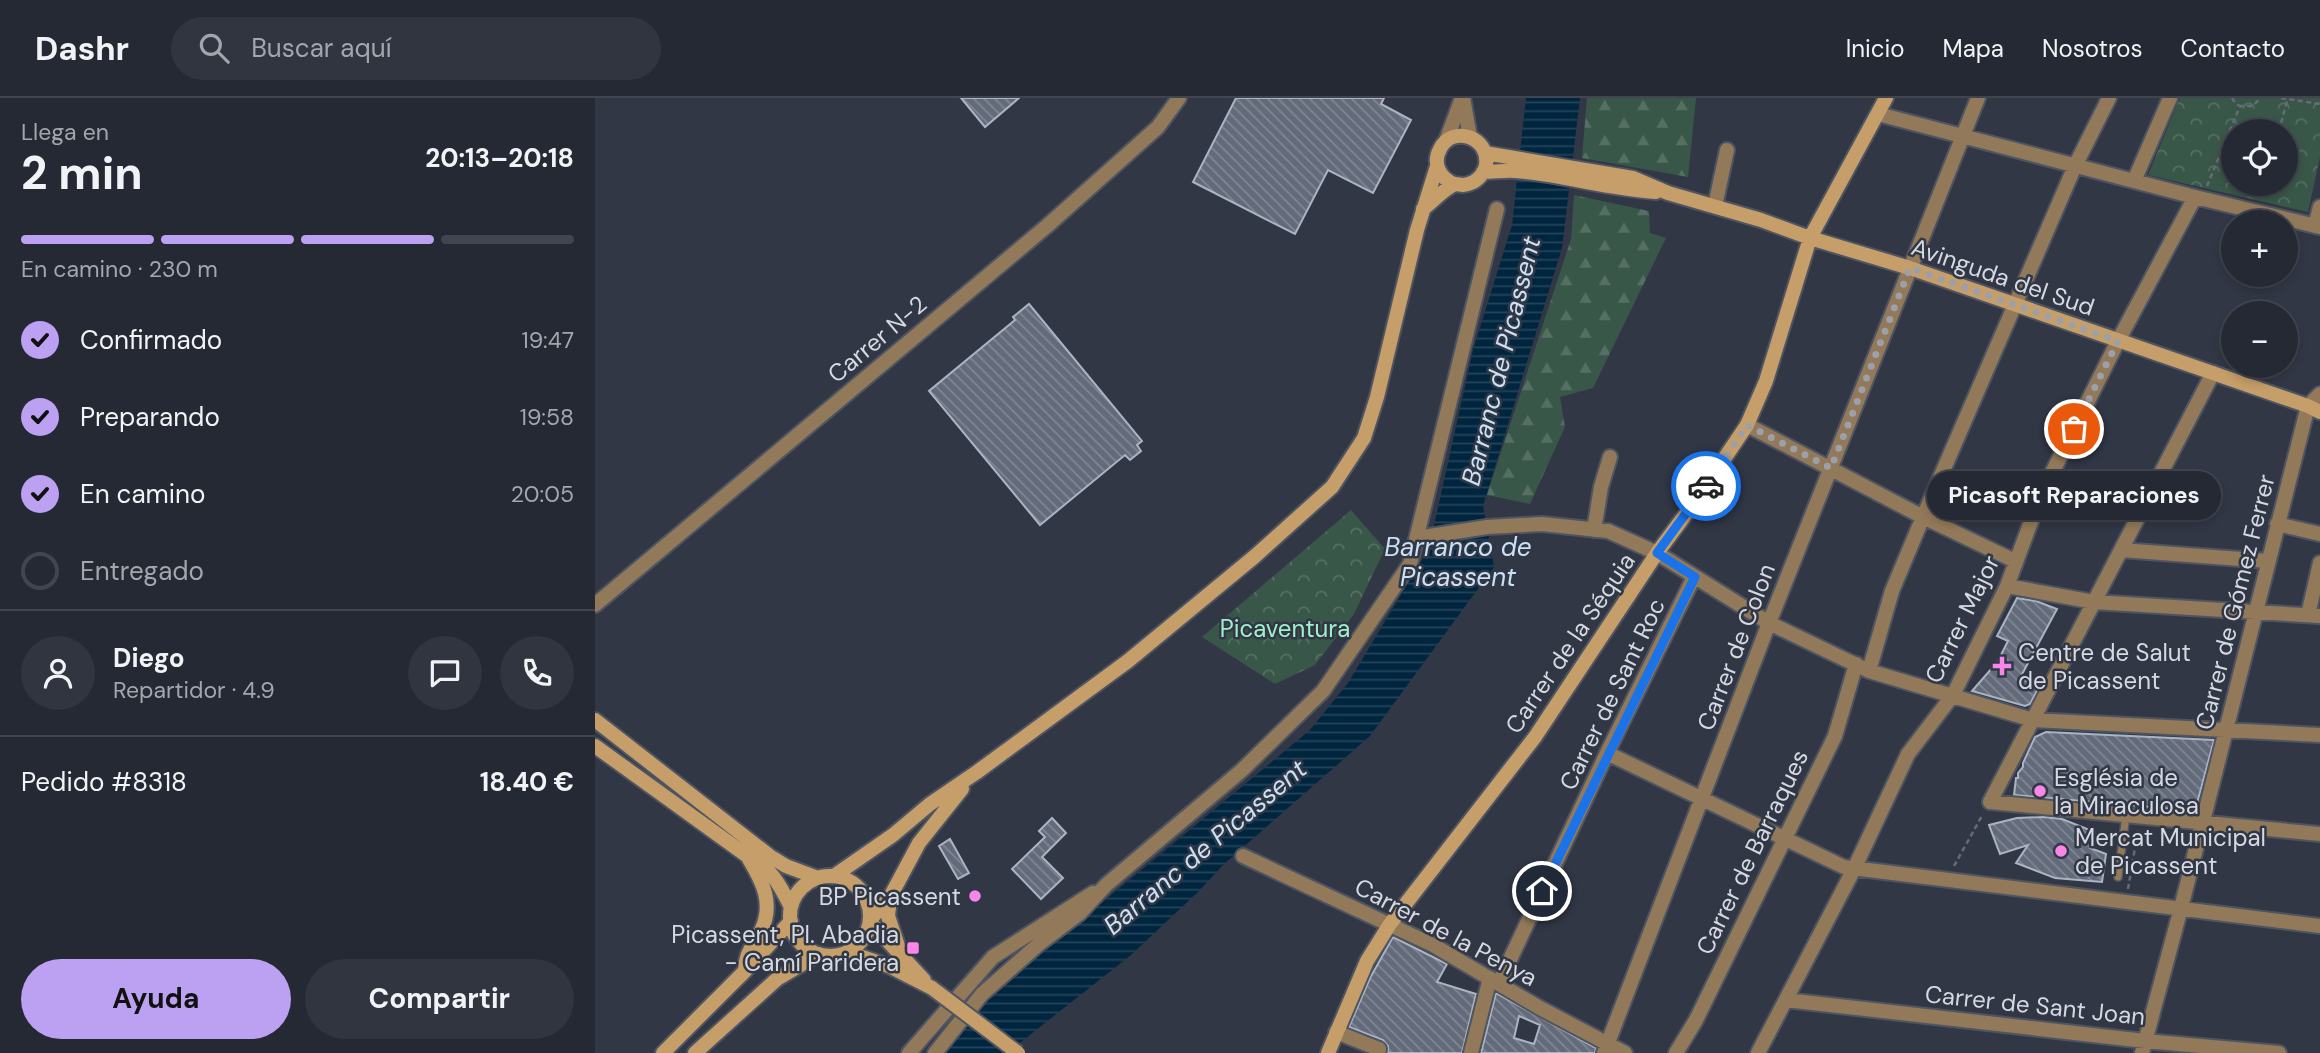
<!DOCTYPE html>
<html lang="es">
<meta charset="utf-8">
<style>
:root{--surface:#252934;--page:#313540;--text:#f1f3f6;--muted:#a3a6ac;--line:#42454f;--accent:#bca0f2}
body{margin:0;font-family:"DM Sans",sans-serif;background:var(--page);color:var(--text);height:100vh;display:flex;flex-direction:column;font-size:26px;white-space:nowrap}
*{box-sizing:border-box;margin:0}
p{font-size:23px;color:var(--muted)}
.icon{flex:none;width:38px;height:38px;fill:none;stroke:currentColor;stroke-width:2;stroke-linecap:round;stroke-linejoin:round}
.map{position:relative;flex:1;overflow:hidden}
.side{display:flex;flex-direction:column;background:var(--surface);width:595px}
.side>*{flex:none}
.controls{position:absolute;left:1626px;top:21px;display:grid;gap:14px}
.controls a{display:grid;place-items:center;width:77px;height:77px;border-radius:50%;background:var(--surface);box-shadow:0 4px 10px #0003,0 0 0 2px var(--line);font-size:35px}
.pin{position:absolute;display:grid;place-items:center;width:60px;height:60px;color:#fff;margin:-30px;border:4px solid #fff;border-radius:50%;box-shadow:0 2px 7px #0007}
.courier{position:absolute;display:grid;place-items:center;width:70px;height:70px;margin:-35px;border:5px solid #1a73e8;border-radius:50%;background:#fff;color:#222;box-shadow:0 2px 9px #0007}
.bubble{position:absolute;height:49px;border-radius:24px;background:var(--surface);box-shadow:0 4px 10px #0003,0 0 0 2px var(--line);font-size:23px;font-weight:700;line-height:49px;text-align:center}
.head em{font-style:normal;font-weight:700}
.head div{display:flex;flex-direction:column-reverse}
.head{display:flex;align-items:center;justify-content:space-between;height:119px;padding:0 21px}
h1{font-size:46px;font-weight:700;line-height:52px}
.bar{display:grid;grid-template-columns:repeat(4,1fr);gap:10px 7px;align-content:center;height:84px;padding:0 21px}
.bar i{height:9px;border-radius:5px;background:var(--line)}
.bar .current{background:var(--accent)}
.bar p{grid-column:span 4}
.line{display:flex;align-items:center;gap:18px;padding:0 21px;border-top:2px solid var(--line)}
.line div{flex:1}
.round{display:grid;place-items:center;flex:none;width:74px;height:74px;border-radius:37px;background:var(--page)}
ol{padding:0 21px;list-style:none}
li{display:flex;align-items:center;gap:21px;height:77px}
li p{margin-inline-start:auto}
li .icon{padding:7px;border-radius:50%;background:var(--accent);color:#111;stroke-width:4}
li:last-child{color:var(--muted)}
li i{width:38px;height:38px;border:4px solid var(--line);border-radius:50%}
.cta{display:flex;gap:14px;margin-top:auto;padding:14px 21px}
.cta a{flex:1;height:80px;border-radius:42px;background:var(--accent);color:#111;font-size:28px;font-weight:700;line-height:80px;text-align:center}
.cta a+a{background:var(--page);color:var(--text)}
header{display:flex;align-items:center;gap:42px;box-sizing:border-box;height:98px;padding:0 35px;background:var(--surface);border-bottom:2px solid var(--line)}
header strong{font-size:33px}
nav{display:flex;gap:38px;margin-inline-start:auto;font-size:24px}
.search{width:490px;height:63px;background:var(--page);display:flex;align-items:center;gap:18px;box-sizing:border-box;padding:0 24px;border-radius:38px;color:var(--muted);font-size:26px}
main{display:flex;flex:1;min-height:0}
.map>svg:first-child{display:block}
.forest{fill:url(#forest-firs)}
.park{fill:url(#park-crowns);fill-rule:evenodd}
.water{fill:url(#water-rules)}
.building{fill:url(#building-back-hatch);stroke:#abb4c4;stroke-width:2;fill-rule:evenodd}
.lines{fill:none;stroke-linecap:round;stroke-linejoin:round}
.lane-casing{stroke:#4f5461;stroke-width:10}
.street-casing{stroke:#4f5461;stroke-width:18}
.secondary-casing{stroke:#4f5461;stroke-width:18}
.path{stroke:#666b78;stroke-width:2.5;stroke-dasharray:5 3.5;stroke-linecap:butt}
.lane{stroke:#927959;stroke-width:7}
.street{stroke:#927959;stroke-width:14}
.secondary{stroke:#c59e69;stroke-width:14}
.secondary-bridge-casing{stroke:#4f5461;stroke-width:18;stroke-linecap:butt}
.secondary-bridge{stroke:#c59e69;stroke-width:14}
.done{stroke:#9ca0ab;stroke-width:7;stroke-dasharray:0 12.6}
.route{stroke:#1a73e8;stroke-width:9}
.poi-dot{fill:#f987e9;stroke:#313745;stroke-width:2.5}
.labels{text-anchor:middle;dominant-baseline:central;stroke-width:5;stroke-linejoin:round;paint-order:stroke}
.street-label{font-size:24px;fill:#d5d9e2;stroke:#313745}
.park-label{font-size:24px;fill:#a1efcb;stroke:#313745}
.poi-label{font-size:24px;fill:#d5d9e2;stroke:#313745;text-anchor:start}
.water-label{font-size:26px;font-style:italic;fill:#cae1f5;stroke:#313745}
</style>
<header>
<strong>Dashr</strong>
<div class="search"><svg class="icon" aria-label="search" viewBox="0 0 24 24"><circle cx="10" cy="10" r="6"/><path d="M15 15l6 6"/></svg>Buscar aquí</div>
<nav><a>Inicio</a><a>Mapa</a><a>Nosotros</a><a>Contacto</a></nav>
</header>
<main>
<section class="side">
<div class="head"><div><h1>2 min</h1><p>Llega en</p></div><em>20:13–20:18</em></div>
<div class="bar"><i class="current"></i><i class="current"></i><i class="current"></i><i></i><p>En camino · 230 m</p></div>
<ol>
<li><svg class="icon" aria-label="check" viewBox="0 0 24 24"><path d="M5 12l5 5 9-10"/></svg>Confirmado<p>19:47</p></li>
<li><svg class="icon" aria-label="check" viewBox="0 0 24 24"><path d="M5 12l5 5 9-10"/></svg>Preparando<p>19:58</p></li>
<li><svg class="icon" aria-label="check" viewBox="0 0 24 24"><path d="M5 12l5 5 9-10"/></svg>En camino<p>20:05</p></li>
<li><i></i>Entregado</li>
</ol>
<div class="line" style="height:126px"><a class="round"><svg class="icon" aria-label="person" viewBox="0 0 24 24"><circle cx="12" cy="8" r="4"/><path d="M4 21q1-7 8-7t8 7"/></svg></a><div><b>Diego</b><p>Repartidor · 4.9</p></div><a class="round"><svg class="icon" aria-label="chat" viewBox="0 0 24 24"><path d="M4 5h16v11H9l-5 4z"/></svg></a><a class="round"><svg class="icon" aria-label="phone" viewBox="0 0 24 24"><path d="M5 4h4l2 5-3 2q2 4 5 5l2-3 5 2v4C11 20 4 13 5 4z"/></svg></a></div>
<div class="line" style="height:91px"><div>Pedido #8318</div><b>18.40 €</b></div>
<div class="cta"><a>Ayuda</a><a>Compartir</a></div>
</section>
<div class="map">
<svg width="1725" height="955" viewBox="0 0 1725 955">
<defs>
<pattern id="forest-firs" width="22" height="20" patternUnits="userSpaceOnUse" patternTransform="scale(1.75)"><rect width="22" height="20" fill="#395749"/><path d="M5 1l3.5 6h-7zM16 11l3.5 6h-7z" fill="#556f63"/></pattern>
<pattern id="park-crowns" width="20" height="18" patternUnits="userSpaceOnUse" patternTransform="scale(1.75)"><rect width="20" height="18" fill="#395749"/><path d="M2 6a3 3 0 1 1 6 0M12 15a3 3 0 1 1 6 0" fill="none" stroke="#556f63"/></pattern>
<pattern id="water-rules" width="6" height="5" patternUnits="userSpaceOnUse" patternTransform="scale(1.75)"><rect width="6" height="5" fill="#00253e"/><path d="M0 2.5h6" fill="none" stroke="#24445a"/></pattern>
<pattern id="building-back-hatch" width="6" height="6" patternUnits="userSpaceOnUse" patternTransform="scale(1.75)"><rect width="6" height="6" fill="#636b7a"/><path d="M-1 5l2 2M0 0l6 6M5-1l2 2" fill="none" stroke="#808693"/></pattern>
</defs>
<rect width="100%" height="100%" fill="#313745"/>
<path class="forest" d="M992 0H1101L1093 79 987 60Z
M979 97 1054 113 1055 135 1071 140 998 290 965 299 970 329 935 406 892 397 976 141Z"/>
<path class="park" d="M1585 0H1725V59L1713 114 1553 77ZM1638 33H1690V86H1638Z
M756 412 790 451 759 516 720 567 680 586 607 539Z"/>
<path class="water" d="M931 0H985L967 150 888 408 899 469 775 638 628 767 604 793 536 857 412 955H349L391 901 715 632 753 585 834 450 878 252 917 127Z"/>
<path class="building" d="M366 0H424L390 29Z
M641 0H789L786 6 816 22 778 95 733 72 700 136 598 84Z
M434 206 547 343 542 347 546 353 535 362 530 357 445 427 334 293 420 222 418 219Z
M1422 500 1441 503 1462 511 1425 580 1444 589 1435 606 1430 608 1377 593 1397 570 1399 571 1413 543 1402 538Z
M1451 634 1619 642 1600 713 1419 697 1421 680H1423V675L1428 669V665L1440 639Z
M1449 719 1467 721 1500 734 1495 750 1511 756 1507 784 1460 780 1421 765 1433 747 1405 756 1394 727 1422 720Z
M457 720 471 735 447 759 468 780 446 801 417 771 450 739 444 733Z
M355 741 374 775 363 781 344 748Z
M798 839 852 866 842 884 881 896 867 955H793V948L788 942 754 929 775 880Z
M901 895 1001 950 1000 955H886ZM924 918 945 927 939 946 919 940Z"/>
<g class="lines">
<g class="lane-casing">
<path id="lane" d="M1523 779 1531 717"/>
</g>
<g class="street-casing">
<path id="street" d="M868 0 875 39
M1283 16 1600 99 1725 129
M851 43 867 0
M1539 83 1575 0
M1120 108 1132 52
M1720 128 1725 109
M1618 275 1395 704 1725 736
M1152 327 1328 419 1420 463
M1682 426 1725 436
M999 432 1006 389 1015 359
M822 440 892 429 947 426 1013 433 1062 455 1174 525 1274 573 1438 622 1725 637
M1526 452 1673 463
M1412 488 1499 504 1725 518
M0 507 452 128 563 29 584 0
M1713 517 1725 465
M1274 573 1297 493 1328 419 1480 68 1514 0
M1012 655 1249 769 1725 828
M648 758 838 847 945 910 1030 955
M904 885 1012 655 1099 479
M1191 902 1550 943 1684 955
M741 934 784 951 783 955
M314 955 398 859 498 795
M340 955 387 896 444 846 485 815 511 787 646 673 728 593 815 466 902 111
M876 955 895 880
M1009 955 1174 525 1383 0
M1081 955 1101 922 1240 638 1261 566
M1163 955 1259 771 1313 656 1358 597 1412 488 1446 397 1523 243 1600 99
M1547 955 1586 810 1713 308 1725 296"/>
</g>
<g class="secondary-casing">
<path id="secondary" d="M890 55 1038 80 1073 95 1166 122 1215 140 1315 170 1713 308 1725 314
M888 74C899 74 910 72 921 73 968 77 1014 91 1061 94
M828 111C837 104 848 92 858 87 862 85 863 87 868 87 880 86 889 77 891 67 895 39 857 26 845 51 837 66 845 80 859 86
M0 622 176 759 191 768 223 780
M0 648 151 757C175 768 185 787 196 809
M239 778 298 737 335 706 382 674 533 563 659 459 737 389 769 340 782 299 822 132 842 68
M195 818a40 40 0 1 1 80 0a40 40 0 1 1-80 0Z
M295 800 293 818 303 848
M275 822 295 799 324 745 367 691
M275 824 329 882
M252 854 294 868 337 890
M150 873C151 852 158 850 166 833 179 806 168 784 154 761
M68 955 150 873 196 823
M100 955 182 881 224 856
M733 955 772 863 795 826 940 639 1062 455 1102 401 1152 327 1171 283 1215 140 1291 0"/>
</g>
<path class="path" d="M1637 0 1641 6 1645 8
M1686 0 1725 6
M1684 33 1692 3
M1629 47 1638 49
M1612 88 1645 8H1657L1666 0
M1359 768 1388 716
M1533 791 1543 732"/>
<use href="#lane" class="lane"/>
<use href="#street" class="street"/>
<use href="#secondary" class="secondary"/>
<g class="secondary-bridge-casing">
<path id="secondary-bridge" d="M337 890 423 955"/>
</g>
<use href="#secondary-bridge" class="secondary-bridge"/>
</g>
<g class="lines">
<path class="done" d="M1111 388 1152 327 1236 370 1315 170 1523 243 1479 331"/>
<path class="route" d="M947 793 1100 479 1062 455 1111 388"/>
</g>
<g class="poi-dot">
<path d="M1403.5 557.5h7v7h7v7h-7v7h-7v-7h-7v-7h7z"/>
<circle cx="1445" cy="693" r="7"/>
<circle cx="1466" cy="753" r="7"/>
<circle cx="380" cy="798" r="7"/>
<rect x="311" y="843" width="14" height="14" rx="3.5"/>
</g>
<g class="labels">
<g class="street-label">
<text transform="translate(1408 179) rotate(19)">Avinguda del Sud</text>
<text transform="translate(282 241) rotate(-40)">Carrer N-2</text>
<text transform="translate(1640 504) rotate(-76)">Carrer de Gómez Ferrer</text>
<text transform="translate(1367 521) rotate(-64)">Carrer Major</text>
<text transform="translate(975 545) rotate(-56)">Carrer de la Séquia</text>
<text transform="translate(1141 549) rotate(-69)">Carrer de Colon</text>
<text transform="translate(1017 596) rotate(-64)">Carrer de Sant Roc</text>
<text transform="translate(1157 754) rotate(-64)">Carrer de Barraques</text>
<text transform="translate(851 834) rotate(28)">Carrer de la Penya</text>
<text transform="translate(1440 907) rotate(6)">Carrer de Sant Joan</text>
</g>
<g class="park-label">
<text x="690" y="530">Picaventura</text>
</g>
<g class="poi-label">
<text x="1423" y="554">Centre de Salut<tspan x="1423" dy="28">de Picassent</tspan></text>
<text x="1459" y="679">Església de<tspan x="1459" dy="28">la Miraculosa</tspan></text>
<text x="1480" y="739">Mercat Municipal<tspan x="1480" dy="28">de Picassent</tspan></text>
<text x="366" y="798" text-anchor="end">BP Picassent</text>
<text x="304" y="836" text-anchor="end">Picassent, Pl. Abadia<tspan x="304" dy="28">- Camí Paridera</tspan></text>
</g>
<g class="water-label">
<text transform="translate(906 263) rotate(-76)">Barranc de Picassent</text>
<text x="863" y="449">Barranco de<tspan x="863" dy="30">Picassent</tspan></text>
<text transform="translate(610 749) rotate(-40)">Barranc de Picassent</text>
</g>
</g>
</svg>
<div class="controls">
<a><svg class="icon" aria-label="locate" viewBox="0 0 24 24"><circle cx="12" cy="12" r="6"/><path d="M12 2v4M12 18v4M2 12h4M18 12h4"/></svg></a>
<a>+</a>
<a>−</a>
</div>
<div class="pin" style="left:1479px;top:331px;background:#ea580c"><svg class="icon" aria-label="bag" viewBox="0 0 24 24"><path d="M5 8h14l-1 12H6zM9 8a3 3 0 0 1 6 0"/></svg></div>
<div class="pin" style="left:947px;top:793px;background:#1f2937"><svg class="icon" aria-label="home" viewBox="0 0 24 24"><path d="M3 11l9-7 9 7M6 9v11h12V9"/></svg></div>
<div class="courier" style="left:1111px;top:388px"><svg class="icon" aria-label="car" viewBox="0 0 24 24"><path d="M5 17H2v-5l4-1 3-4h7l3 4 3 1v5h-3M9 17h6M6 11h13"/><circle cx="7" cy="17" r="2"/><circle cx="17" cy="17" r="2"/></svg></div>
<div class="bubble" style="left:1332px;top:373px;width:294px">Picasoft Reparaciones</div>
</div>
</main>
